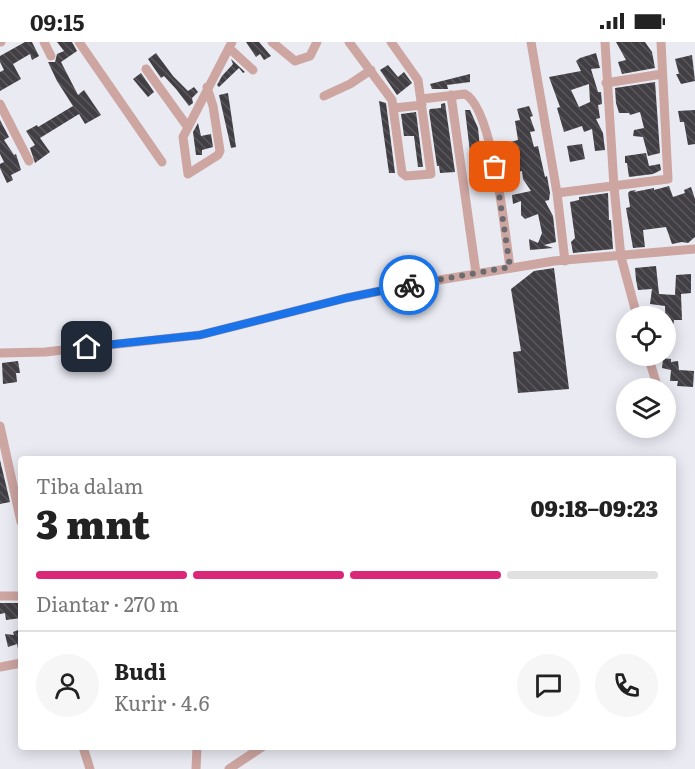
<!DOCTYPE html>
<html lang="id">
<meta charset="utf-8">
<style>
:root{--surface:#fff;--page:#f6f6f6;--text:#222;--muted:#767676;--line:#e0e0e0;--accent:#db2777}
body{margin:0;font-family:Literata,serif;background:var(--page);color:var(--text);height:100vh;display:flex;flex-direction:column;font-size:22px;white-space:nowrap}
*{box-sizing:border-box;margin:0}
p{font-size:20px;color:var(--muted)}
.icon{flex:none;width:33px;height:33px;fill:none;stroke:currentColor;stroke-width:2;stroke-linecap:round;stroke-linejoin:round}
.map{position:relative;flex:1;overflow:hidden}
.panel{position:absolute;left:18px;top:414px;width:658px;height:294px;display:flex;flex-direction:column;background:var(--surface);border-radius:6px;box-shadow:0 3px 15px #0003}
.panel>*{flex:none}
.fabs{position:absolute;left:616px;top:264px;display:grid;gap:12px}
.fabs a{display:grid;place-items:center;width:60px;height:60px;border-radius:50%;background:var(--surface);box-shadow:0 3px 15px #0003;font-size:30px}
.pin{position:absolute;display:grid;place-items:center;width:51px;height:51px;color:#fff;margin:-26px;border-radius:12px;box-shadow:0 3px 9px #0006}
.courier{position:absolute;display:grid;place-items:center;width:60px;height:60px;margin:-30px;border:4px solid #1a73e8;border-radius:50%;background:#fff;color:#222;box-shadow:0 2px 8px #0007}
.headline em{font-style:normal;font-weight:800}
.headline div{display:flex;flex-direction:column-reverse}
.headline{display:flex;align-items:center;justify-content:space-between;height:102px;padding:0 18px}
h1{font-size:39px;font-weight:800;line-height:45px}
.bar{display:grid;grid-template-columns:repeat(4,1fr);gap:9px 6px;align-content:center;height:72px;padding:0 18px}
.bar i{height:8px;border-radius:4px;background:var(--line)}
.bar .current{background:var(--accent)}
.bar p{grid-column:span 4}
.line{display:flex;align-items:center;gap:15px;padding:0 18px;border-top:2px solid var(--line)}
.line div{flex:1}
.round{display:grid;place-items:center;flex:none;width:63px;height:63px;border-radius:32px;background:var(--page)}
.status{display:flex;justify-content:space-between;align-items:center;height:42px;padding:0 30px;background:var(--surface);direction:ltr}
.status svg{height:16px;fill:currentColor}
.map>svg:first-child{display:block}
.building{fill:url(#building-back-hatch);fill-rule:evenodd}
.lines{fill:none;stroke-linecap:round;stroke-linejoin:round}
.minor{stroke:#cda5a1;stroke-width:9}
.done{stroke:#6a6a6f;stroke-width:6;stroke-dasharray:0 10.8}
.route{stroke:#1a73e8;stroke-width:8}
</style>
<div class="status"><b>09:15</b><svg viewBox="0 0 49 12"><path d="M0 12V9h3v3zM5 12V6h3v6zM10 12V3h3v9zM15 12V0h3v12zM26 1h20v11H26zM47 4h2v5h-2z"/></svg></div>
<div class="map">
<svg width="695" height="727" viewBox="0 0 695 727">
<defs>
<pattern id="building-back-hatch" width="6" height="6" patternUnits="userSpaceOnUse" patternTransform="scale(1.5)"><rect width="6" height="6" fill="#423f44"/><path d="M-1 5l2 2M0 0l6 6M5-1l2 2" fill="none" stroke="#5b585c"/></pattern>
</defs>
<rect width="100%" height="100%" fill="#e9eaf2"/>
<path class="building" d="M25 0H32L39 14 32 18 30 12 13 22 21 37 0 49V30L4 28 0 20V14Z
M57 0H72L77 9 61 20 78 53 84 48 101 73 85 82 79 72 40 96 50 110 35 121 30 106 35 103 26 89 37 83 38 85 73 64 57 39 48 20H55L57 12 64 9Z
M246 0H259L271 14 264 18 260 12 256 15Z
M616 0H645L652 10 655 26 622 32 618 20 626 18Z
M156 11 173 34 188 49 194 45 198 50 192 56 193 61 189 64 176 47 164 34 161 36 152 23 148 17Z
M596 11 600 26 591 27 598 50H601L602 62 598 63 600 76 596 77 603 91 605 108 595 109 592 87 584 90 582 84 564 90 557 66 560 65 549 35 581 29 576 19 580 16ZM589 42 590 60 579 65 571 48Z
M692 13 695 39 681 42 676 32H679L675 17Z
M231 17 245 30 243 31 239 26 219 45 217 43 222 34 233 22Z
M388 23 398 35 404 30 412 41 397 53 380 28Z
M141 31 154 50 148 55 133 37Z
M470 32V40L447 43 448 47H432L430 42Z
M655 40 660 111 648 114 643 95 633 94 634 88 644 86 640 70 630 73 629 71H619L616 61 615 46Z
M228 51 236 105 231 106 219 53Z
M379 59 386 61 395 131H389Z
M445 61 455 130 440 131 439 124H437L429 69 430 67 441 66V62Z
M529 64 533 74 530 75 535 89 530 90 534 105 538 104 545 135 547 134 550 151 549 158 545 159 553 174 556 200 544 203 553 206 530 208 529 197 538 201 542 191 538 172 525 177 521 173V159L513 162 512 153 531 149 523 137 522 129 508 132 503 120H505L502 102 518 98 515 79 520 78 517 67Z
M465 68H470L478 86 482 126 472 127Z
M695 68V102L688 103 684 80H680L678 69Z
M416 70 423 125H418L414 94H404L401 72Z
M0 78 9 95 4 98 14 113 16 112 21 128 11 133 13 138 7 141 0 126V122L4 120 0 112Z
M198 81 201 94 211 92 213 105 202 108V113H196L193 90Z
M582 102 585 117 570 120 567 104Z
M646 111 649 124 660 122 661 128 653 132 629 135 627 121H625V114Z
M669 144 673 155 685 151 684 148 691 145 695 157V195L688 201 682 200 672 202 666 185 643 188 645 205 633 206 626 166 630 165 628 151 630 149 636 148 634 150 654 146V148Z
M608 151 609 178H611L613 207 573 211 571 200 575 196 570 160 579 158V155Z
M656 224 659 252 675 253 676 233 691 232V251L681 252 682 278H674L670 306H666L665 264 650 262 652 247 638 248 636 238 635 226Z
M554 226 569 347 518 351 513 310 521 309 511 247 534 229Z
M663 316 671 317V320L678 319 679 328 694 329 693 345 677 344 678 339H670L671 328 662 326Z
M18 319 20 331H16L17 340 3 342 2 321Z
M0 418 10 460 0 462Z
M0 561H21V576L6 578 5 571 0 572Z
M21 587V610L19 611 17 602 8 605 5 592 14 593 13 590Z"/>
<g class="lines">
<path class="minor" d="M0 0H1
M44 0 51 14
M79 0 162 120
M272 0 295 19 310 14 317 0
M349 0 392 58 402 131 406 134 431 132 418 38 391 0
M531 0 557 151 565 219
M605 0 614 145 621 215 637 274
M229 6 253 28
M146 27 187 84
M606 41 662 32
M207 45 213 64 220 109 218 113 188 132 183 95 232 0
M451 53 476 231
M324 54 350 42 371 28
M421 57 465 52C493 66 505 192 510 225
M0 62 29 119
M394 66 422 63
M557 151 668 137 661 0
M0 311 45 310 200 293 346 256 409 243 554 219 695 207
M648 314 656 340
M0 384 21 480
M0 554H21
M0 625 21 621
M83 705 90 727
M196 727 197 705
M229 727 262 705"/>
</g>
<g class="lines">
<path class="done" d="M409 243 510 225 495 125"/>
<path class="route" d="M87 305 200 293 346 256 409 243"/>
</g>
</svg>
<div class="fabs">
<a><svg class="icon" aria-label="locate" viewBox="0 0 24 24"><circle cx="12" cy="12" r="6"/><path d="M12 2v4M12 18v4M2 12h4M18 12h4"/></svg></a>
<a><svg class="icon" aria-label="layers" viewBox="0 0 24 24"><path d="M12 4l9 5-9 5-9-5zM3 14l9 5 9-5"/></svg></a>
</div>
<div class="pin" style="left:495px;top:125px;background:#ea580c"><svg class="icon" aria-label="bag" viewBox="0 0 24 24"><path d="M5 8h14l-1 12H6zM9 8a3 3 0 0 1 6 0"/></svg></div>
<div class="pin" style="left:87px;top:305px;background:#1f2937"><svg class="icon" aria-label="home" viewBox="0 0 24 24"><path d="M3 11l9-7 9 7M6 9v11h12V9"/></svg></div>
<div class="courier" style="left:409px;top:243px"><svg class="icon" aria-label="bike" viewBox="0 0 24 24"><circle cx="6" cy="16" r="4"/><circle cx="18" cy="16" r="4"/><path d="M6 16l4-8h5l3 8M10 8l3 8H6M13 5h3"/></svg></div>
<section class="panel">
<div class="headline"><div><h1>3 mnt</h1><p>Tiba dalam</p></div><em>09:18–09:23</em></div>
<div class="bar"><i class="current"></i><i class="current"></i><i class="current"></i><i></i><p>Diantar · 270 m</p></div>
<div class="line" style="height:108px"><a class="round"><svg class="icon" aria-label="person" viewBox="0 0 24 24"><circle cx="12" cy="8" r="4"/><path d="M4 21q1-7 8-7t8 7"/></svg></a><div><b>Budi</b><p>Kurir · 4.6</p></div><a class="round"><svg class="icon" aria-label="chat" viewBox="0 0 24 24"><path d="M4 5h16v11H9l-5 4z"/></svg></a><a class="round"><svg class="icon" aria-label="phone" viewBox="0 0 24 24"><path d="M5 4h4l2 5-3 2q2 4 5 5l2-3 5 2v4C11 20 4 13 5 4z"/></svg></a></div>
</section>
</div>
